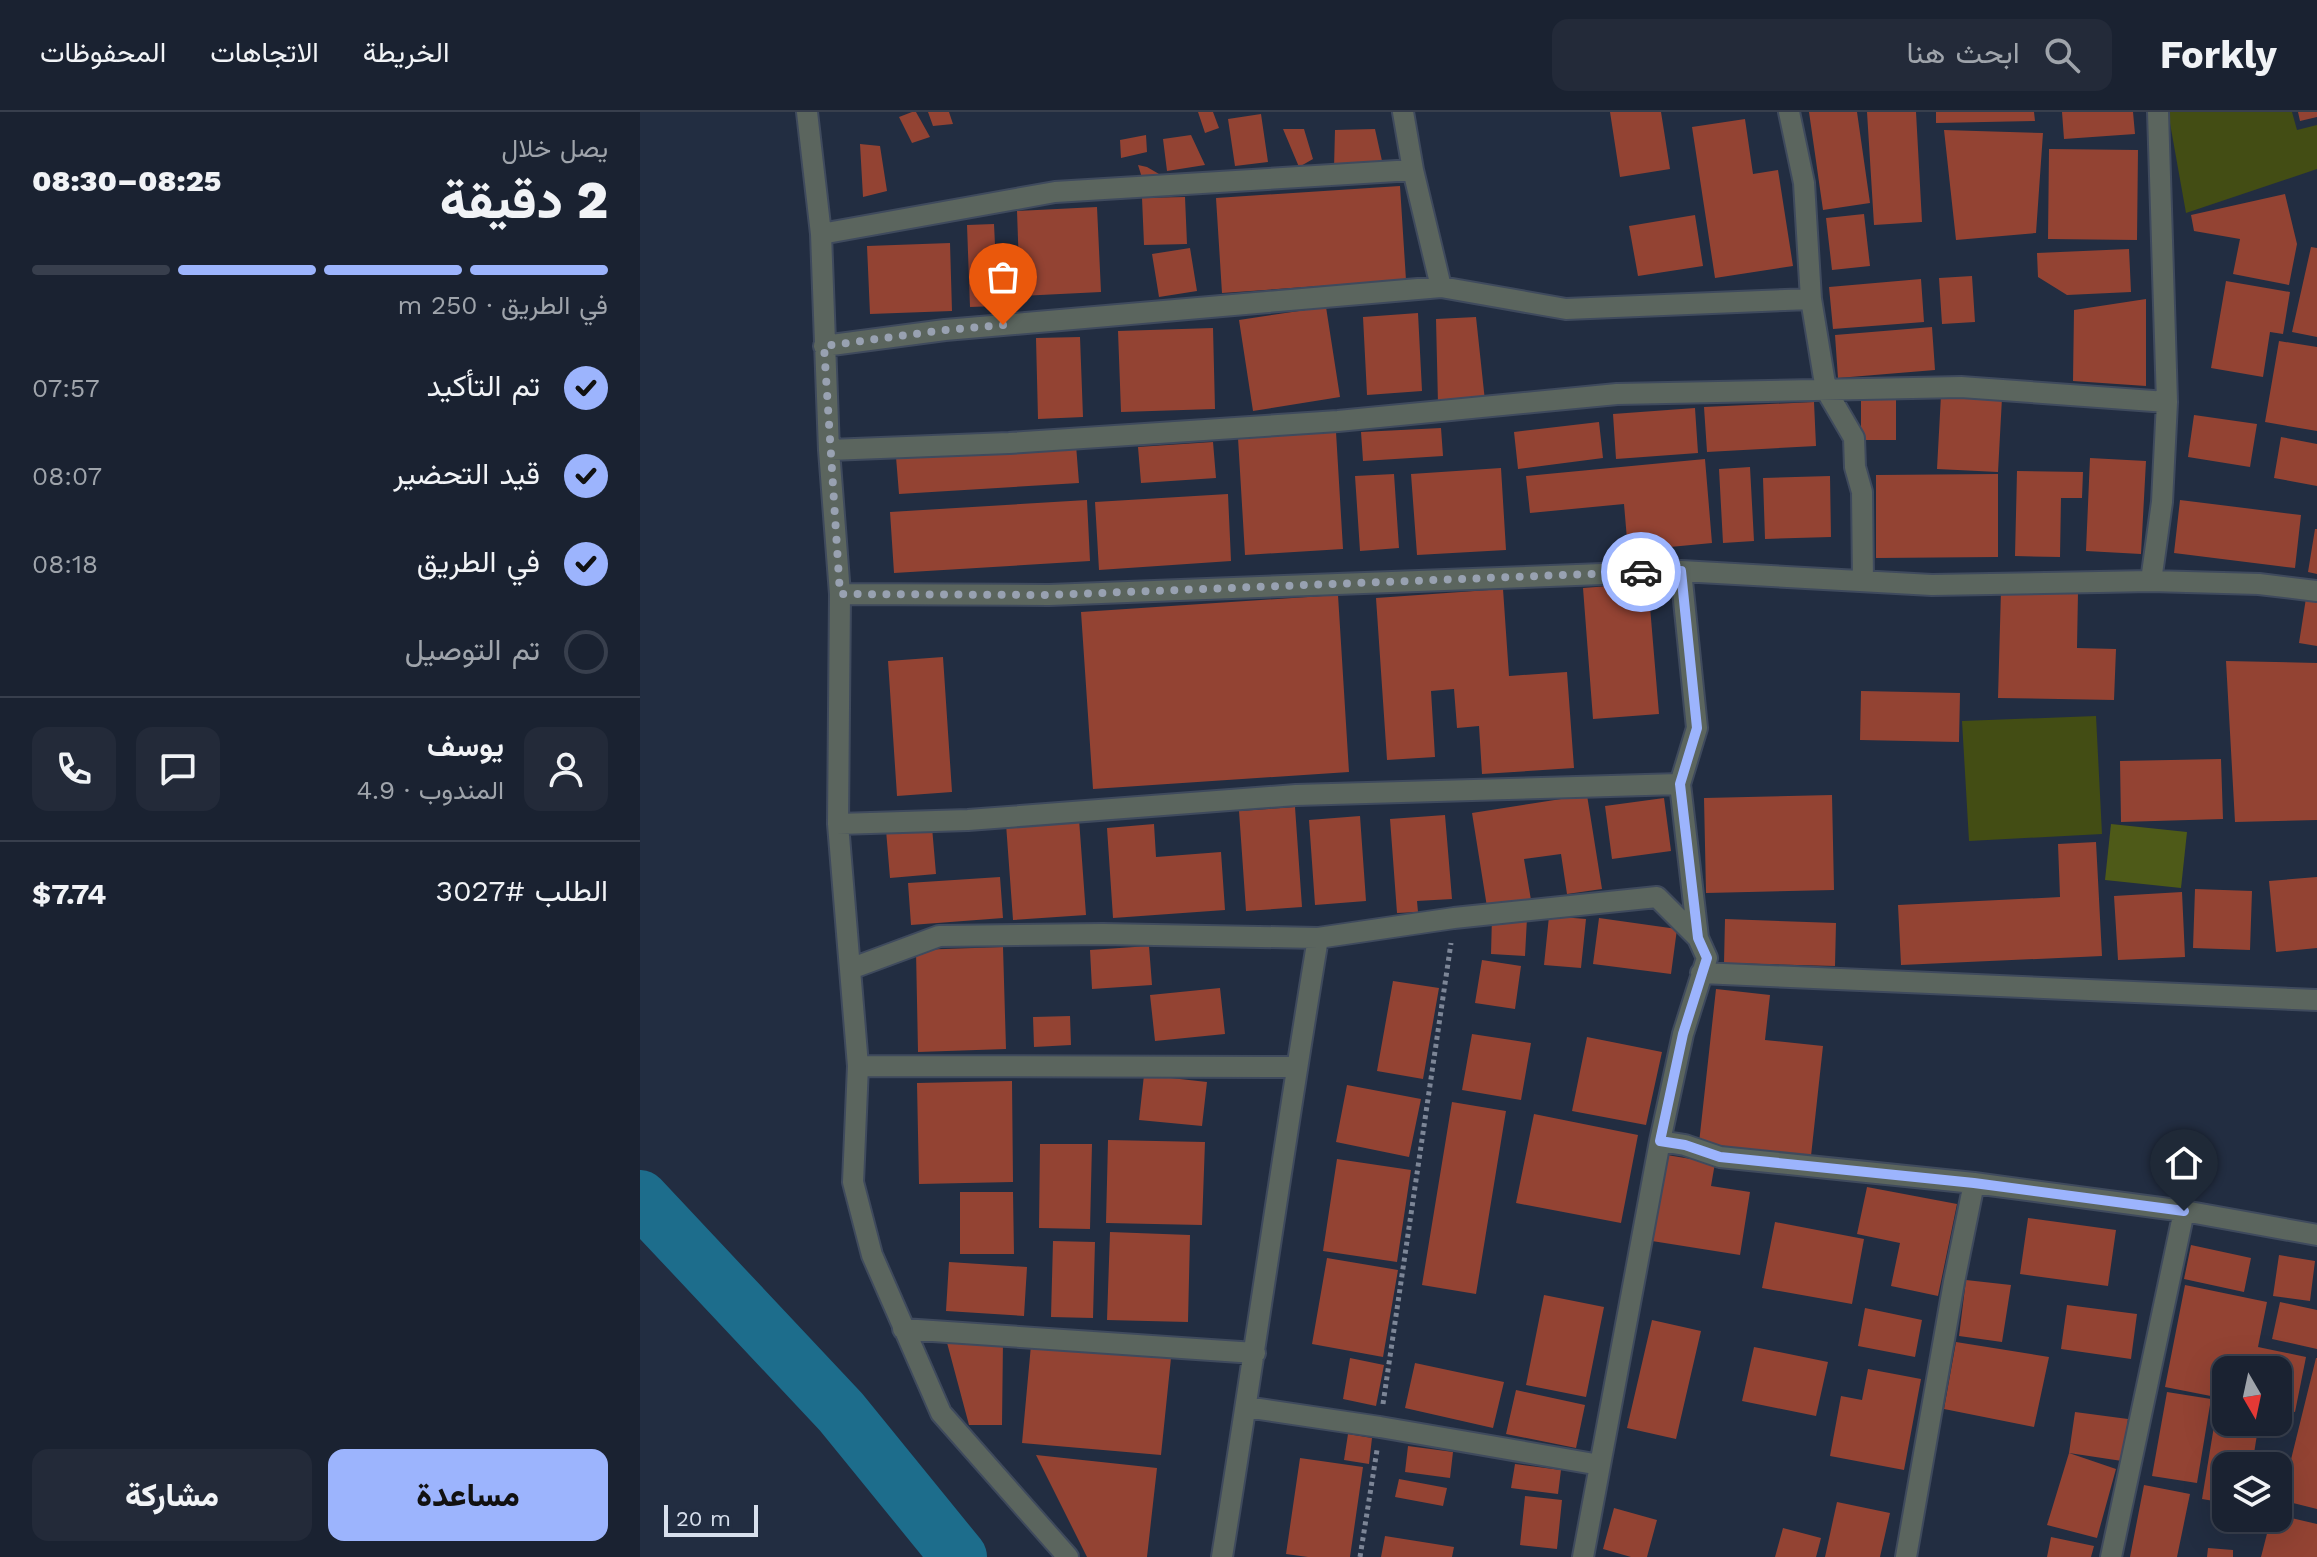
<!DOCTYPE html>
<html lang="ar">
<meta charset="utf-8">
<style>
:root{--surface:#1a2231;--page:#232a39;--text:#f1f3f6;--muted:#9fa4ab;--line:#383f4d;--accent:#9cb4fd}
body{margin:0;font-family:"Work Sans",Vazirmatn,sans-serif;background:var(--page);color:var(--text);direction:rtl;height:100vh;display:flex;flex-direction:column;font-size:30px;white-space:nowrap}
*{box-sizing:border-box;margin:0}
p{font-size:26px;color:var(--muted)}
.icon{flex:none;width:44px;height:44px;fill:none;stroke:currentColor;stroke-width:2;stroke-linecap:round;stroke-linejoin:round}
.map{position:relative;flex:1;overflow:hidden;direction:ltr}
.side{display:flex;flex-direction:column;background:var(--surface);width:640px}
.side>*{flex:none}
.needle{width:52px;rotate:171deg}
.buttons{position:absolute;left:1572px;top:1244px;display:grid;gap:16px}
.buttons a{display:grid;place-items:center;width:80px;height:80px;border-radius:16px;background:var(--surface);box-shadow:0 8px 32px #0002,0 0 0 2px var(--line);font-size:40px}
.scale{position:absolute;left:24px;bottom:20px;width:94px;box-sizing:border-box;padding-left:8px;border:4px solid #d8e0ed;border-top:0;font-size:22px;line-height:28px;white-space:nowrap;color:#d8e0ed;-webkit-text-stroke:6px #222d41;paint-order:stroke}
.pin{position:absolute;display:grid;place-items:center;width:68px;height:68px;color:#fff;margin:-82px -34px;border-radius:50% 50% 50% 0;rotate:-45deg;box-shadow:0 0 8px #0007}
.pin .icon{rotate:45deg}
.courier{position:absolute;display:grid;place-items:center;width:80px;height:80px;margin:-40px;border:6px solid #9cb4fd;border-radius:50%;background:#fff;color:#222;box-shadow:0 2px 10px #0007}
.head em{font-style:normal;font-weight:800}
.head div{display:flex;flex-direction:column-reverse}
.head{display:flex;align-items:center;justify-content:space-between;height:136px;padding:0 32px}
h1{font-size:52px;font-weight:800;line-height:60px}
.bar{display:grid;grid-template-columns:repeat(4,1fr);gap:12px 8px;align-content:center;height:96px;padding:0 32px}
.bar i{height:10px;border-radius:6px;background:var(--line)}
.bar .selected{background:var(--accent)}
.bar p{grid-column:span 4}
.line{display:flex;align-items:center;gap:20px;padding:0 32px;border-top:2px solid var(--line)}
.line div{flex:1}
.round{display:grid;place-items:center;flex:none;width:84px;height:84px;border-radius:16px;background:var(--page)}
ol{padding:0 32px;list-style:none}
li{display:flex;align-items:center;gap:24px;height:88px}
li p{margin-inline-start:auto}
li .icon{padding:8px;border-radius:50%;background:var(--accent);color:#111;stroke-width:4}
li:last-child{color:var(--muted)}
li i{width:44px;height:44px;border:4px solid var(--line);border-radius:50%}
.primary-button{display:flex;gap:16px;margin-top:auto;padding:16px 32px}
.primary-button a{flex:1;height:92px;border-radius:16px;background:var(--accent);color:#111;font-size:32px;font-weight:800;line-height:92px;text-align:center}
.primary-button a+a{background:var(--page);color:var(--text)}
header{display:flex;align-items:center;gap:48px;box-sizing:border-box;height:112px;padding:0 40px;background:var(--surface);border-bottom:2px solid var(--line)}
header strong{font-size:38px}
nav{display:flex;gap:44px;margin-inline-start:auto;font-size:28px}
.search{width:560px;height:72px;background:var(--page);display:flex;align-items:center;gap:20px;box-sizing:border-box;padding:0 28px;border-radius:16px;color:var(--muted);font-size:30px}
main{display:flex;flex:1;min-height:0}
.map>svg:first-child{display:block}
.green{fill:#434d14}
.forest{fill:#4e5a18}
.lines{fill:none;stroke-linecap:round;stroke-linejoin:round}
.river{stroke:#1d6d8c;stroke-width:56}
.building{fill:#934333}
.minor-casing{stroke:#3f4a5d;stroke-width:24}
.path{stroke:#7d8697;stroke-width:5;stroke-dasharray:4 4;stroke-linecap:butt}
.minor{stroke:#5b655e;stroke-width:20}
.done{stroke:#98a1b1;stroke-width:8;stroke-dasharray:0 14.4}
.route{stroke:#9cb4fd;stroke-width:10}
</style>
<header>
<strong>Forkly</strong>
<div class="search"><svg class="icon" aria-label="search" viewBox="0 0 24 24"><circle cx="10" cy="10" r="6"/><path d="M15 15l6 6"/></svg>ابحث هنا</div>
<nav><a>الخريطة</a><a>الاتجاهات</a><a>المحفوظات</a></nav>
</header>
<main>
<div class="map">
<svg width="1677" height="1445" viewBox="0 0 1677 1445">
<rect width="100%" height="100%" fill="#222d41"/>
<path class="green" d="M1528 0H1652L1657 18 1677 13V57L1546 101Z
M1456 604 1462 722 1329 729 1322 609Z"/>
<path class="forest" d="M1471 712 1547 720 1541 776 1465 768Z"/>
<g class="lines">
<path class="river" d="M0 1086 201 1300 319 1445"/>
</g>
<path class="building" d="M272 0H276L290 25 272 31 259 5Z
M288 0H309L313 12 293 14Z
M558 0H573L579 16 565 21Z
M970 0H1021L1030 57 980 65Z
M1169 0H1217L1230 91 1183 98Z
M1227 0H1276L1282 110 1234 113Z
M1296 0H1394L1395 9 1296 11Z
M1422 0H1493L1495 22 1424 27Z
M1658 0H1677V5L1660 9Z
M621 2 628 50 595 54 588 7Z
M1105 7 1113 62 1138 58 1153 154 1075 166 1052 15Z
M643 17H664L673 47 659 55Z
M735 17 742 49 694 56 695 18Z
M1304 18 1403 21 1396 121 1316 128Z
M506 23 507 40 481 46 480 28Z
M551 23 565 53 527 59 523 27Z
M220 32 240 34 247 79 223 85Z
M1409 37 1498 38 1497 128 1408 127Z
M498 53 507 55 519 62 503 69Z
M760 74 766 168 582 181 576 86Z
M1645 82 1657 132 1649 173 1593 162 1600 127 1554 119 1551 103Z
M545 85 547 132 504 133 502 86Z
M457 95 461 180 380 184 377 99Z
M1224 102 1230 154 1192 158 1186 106Z
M1055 103 1063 154 998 164 989 114Z
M354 112 358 194 330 195 327 113Z
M310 131 312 199 230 202 227 134Z
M1671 135 1677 136V225L1652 220Z
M550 136 557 179 519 185 512 142Z
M1489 137 1491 180 1427 183 1398 165 1397 141Z
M1332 164 1335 210 1302 212 1299 166Z
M1281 167 1284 210 1193 217 1189 175Z
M1586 169 1650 180 1643 222 1630 220 1623 265 1571 256Z
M1506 187V274L1433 269 1434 198Z
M686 195 700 285 613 299 599 208Z
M778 201 782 279 727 283 723 205Z
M836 205 845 289 798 292 796 207Z
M1292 215 1295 258 1198 266 1195 223Z
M573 216 575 297 481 300 478 219Z
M440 225 443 305 398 307 396 226Z
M1639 229 1677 235V319L1625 310Z
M1301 283 1362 286 1358 360 1297 357Z
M1221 286H1256V328H1221Z
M1174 290 1176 334 1067 340 1064 295Z
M1055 296 1058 341 976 347 973 302Z
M1554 303 1617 312 1610 355 1548 345Z
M959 310 963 346 878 357 874 320Z
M801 316 803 344 723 349 721 320Z
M696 320 703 437 605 443 598 326Z
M1641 325 1677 332V374L1634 366Z
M573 330 576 366 501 371 498 335Z
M436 333 439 371 259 382 256 345Z
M1450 346 1506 349 1501 442 1446 439Z
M1065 347 1072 431 988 439 984 392 890 401 886 364Z
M1110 355 1114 429 1083 431 1079 357Z
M861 356 866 438 777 443 771 362Z
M1377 359 1443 360 1442 386H1421L1420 445 1375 444Z
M754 362 759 436 720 439 715 364Z
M1358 362V445L1236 446V363Z
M1190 364 1191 425 1125 427 1123 366Z
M588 382 591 449 459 458 455 390Z
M447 388 450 449 254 461 250 400Z
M1540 388 1661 403 1655 456 1534 441Z
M1675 417H1677V462L1668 460Z
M1008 471 1019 602 953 607 943 476Z
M863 477 869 564 927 560 934 656 842 662 839 614 817 616 814 577 791 579 795 645 747 648 736 486Z
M1361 478 1438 480 1437 536 1476 537 1474 588 1358 586Z
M698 483 709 660 453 677 441 500Z
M1666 486 1677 488V534L1659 531Z
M303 545 312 680 257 684 248 549Z
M1586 549 1677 551V708L1595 710Z
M1221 579 1320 581 1319 630 1220 628Z
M1581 647 1583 707 1481 710 1480 649Z
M947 683 962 777 927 782 921 742 884 747 891 788 847 795 832 701Z
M1192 683 1194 778 1066 781 1064 686Z
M1024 686 1031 739 972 747 965 694Z
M655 695 662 795 606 799 599 699Z
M805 703 812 787 777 789 778 800 757 801 750 707Z
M720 704 726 789 675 793 669 708Z
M439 707 446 803 373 808 366 712Z
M514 712 516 745 581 740 585 798 473 806 467 716Z
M292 715 296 762 250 766 246 718Z
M1456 730 1462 844 1261 853 1258 793 1420 785 1418 732Z
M360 765 363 806 271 813 268 771Z
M1677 765V836L1636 840 1629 769Z
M1555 777 1612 779 1610 838 1553 836Z
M1542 780 1545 845 1478 848 1474 784Z
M852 804 887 806 885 844 851 842Z
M909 804 946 807 941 856 904 853Z
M959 806 1037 817 1031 862 953 852Z
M1085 807 1196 811 1195 854 1084 851Z
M509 834 512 873 452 877 450 838Z
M363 835 366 937 278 940 276 838Z
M842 848 881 854 875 897 835 891Z
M753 869 799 876 783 967 737 959Z
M580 876 585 922 515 929 510 883Z
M1076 877 1130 883 1125 928 1183 934 1171 1044 1059 1031Z
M430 904 431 933 394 935 393 905Z
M832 922 891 931 881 988 822 978Z
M947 925 1022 940 1006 1013 932 999Z
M504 963 567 970 562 1014 499 1008Z
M372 969 373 1070 279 1072 277 971Z
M707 973 781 987 769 1045 696 1030Z
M812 990 866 999 836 1182 782 1173Z
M894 1002 998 1023 981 1111 876 1091Z
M468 1028 565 1030 562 1113 466 1111Z
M400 1032H452L450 1117 399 1116Z
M1027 1043 1075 1051 1071 1074 1110 1080 1100 1143 1012 1129Z
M697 1047 771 1058 757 1150 683 1139Z
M1227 1075 1317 1092 1298 1184 1251 1174 1260 1131 1217 1122Z
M320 1080H373L374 1142H320Z
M1388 1106 1476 1118 1468 1174 1380 1162Z
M1135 1110 1224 1127 1212 1192 1122 1176Z
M470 1120 550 1123 548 1210 467 1208Z
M413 1129 455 1130 453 1206 411 1205Z
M1551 1133 1611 1146 1604 1180 1544 1167Z
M1639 1143 1675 1149 1670 1189 1633 1184Z
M687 1146 758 1158 743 1245 672 1232Z
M309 1150 387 1155 384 1204 306 1199Z
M1326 1168 1371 1173 1362 1230 1319 1224Z
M1545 1173 1627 1190 1618 1235 1666 1245 1655 1300 1638 1297V1258H1586V1287L1525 1275Z
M904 1183 964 1195 946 1285 886 1273Z
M1640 1190 1677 1198V1237L1632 1227Z
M1427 1193 1497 1202 1491 1247 1421 1237Z
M1225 1196 1282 1208 1275 1245 1218 1234Z
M1012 1208 1061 1219 1036 1327 987 1316Z
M306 1227 363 1228 362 1313H329Z
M1316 1230 1409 1245 1394 1315 1304 1297Z
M391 1233 531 1246 521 1343 382 1331Z
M1114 1235 1188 1250 1176 1304 1102 1289Z
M710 1246 744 1253 736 1294 703 1287Z
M1676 1246H1677V1397L1641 1388Z
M775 1251 864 1270 853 1316 765 1296Z
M1228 1257 1281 1267 1264 1358 1190 1344 1201 1284 1222 1288Z
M876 1278 945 1293 936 1336 866 1322Z
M1527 1280 1571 1287 1557 1371 1512 1364Z
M1435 1300 1488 1307 1482 1349 1429 1341 1476 1357 1457 1426 1407 1413 1429 1341Z
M1576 1302 1586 1304V1310H1619L1612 1354H1586V1391L1562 1387Z
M708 1322 732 1326 729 1352 704 1348Z
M768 1334 813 1340 810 1366 765 1360Z
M396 1343 517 1356 507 1445H447Z
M660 1346 723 1355 710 1445H668L646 1442Z
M875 1352 921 1358 918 1382 871 1376Z
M759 1367 807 1376 803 1394 755 1385Z
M1504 1373 1550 1382 1537 1445H1490Z
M885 1384 922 1388 917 1437 880 1433Z
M1197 1390 1250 1401 1240 1445H1185Z
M974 1396 1017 1408 1007 1445H991L963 1437Z
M1638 1403 1677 1412V1445H1621L1631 1406H1638Z
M1143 1416 1181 1426 1176 1445H1135Z
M745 1424 814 1435 812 1445H741Z
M1411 1425 1454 1434 1451 1445H1407Z
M1568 1436 1593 1438V1445H1567Z"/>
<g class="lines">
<g class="minor-casing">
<path id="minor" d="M167 0 181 122 189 338 200 482 198 712 218 954 213 1070 232 1143 301 1301 428 1445
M763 0 773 58
M1149 0 1164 71 1171 187 1186 278 1214 326 1215 355 1222 380 1223 468
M181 122 415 80 773 58 801 175
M184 234 305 218 801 175 926 197 1171 187
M189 338 369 331 698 309 977 282 1321 275 1527 290
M1511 469 1522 390 1527 290 1518 0
M200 482 409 483 1041 459
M198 712 328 708 656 683 1040 672
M210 857 299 824 463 822 678 826 814 806 1017 785 1058 826
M1061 861 1677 888
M218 954 657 955
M1020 1029 1045 1033 1080 1045 1334 1071 1314 1170 1266 1445
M1334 1071 1544 1099 1677 1123
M263 1217 615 1241
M606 1295 740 1315 960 1353
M582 1445C615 1239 644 1032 678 826
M943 1445 1020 1029 1043 922 1067 846 1058 826 1040 672 1057 616 1041 459 1292 473 1511 469 1619 472 1677 479
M1471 1445 1544 1099"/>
</g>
<path class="path" d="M743 1292 811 831
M720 1445 737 1338"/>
<use href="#minor" class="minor"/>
</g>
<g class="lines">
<path class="done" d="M363 213 305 218 184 234 200 482 409 483 1001 460"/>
<path class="route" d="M1001 460 1041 459 1057 616 1040 672 1058 826 1067 846 1043 922 1020 1029 1045 1033 1080 1045 1334 1071 1544 1099"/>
</g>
</svg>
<div class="buttons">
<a><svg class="needle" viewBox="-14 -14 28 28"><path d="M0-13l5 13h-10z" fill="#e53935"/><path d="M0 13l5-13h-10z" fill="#9fa4ab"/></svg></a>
<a><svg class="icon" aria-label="layers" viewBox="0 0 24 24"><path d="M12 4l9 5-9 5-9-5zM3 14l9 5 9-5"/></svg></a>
</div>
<div class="scale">20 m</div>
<div class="pin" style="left:363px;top:213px;background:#ea580c"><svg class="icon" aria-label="bag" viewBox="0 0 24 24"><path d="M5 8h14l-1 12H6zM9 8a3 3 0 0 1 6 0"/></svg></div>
<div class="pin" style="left:1544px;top:1099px;background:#1f2937"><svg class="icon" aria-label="home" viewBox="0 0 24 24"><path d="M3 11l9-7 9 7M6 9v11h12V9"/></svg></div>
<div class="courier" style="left:1001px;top:460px"><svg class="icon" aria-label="car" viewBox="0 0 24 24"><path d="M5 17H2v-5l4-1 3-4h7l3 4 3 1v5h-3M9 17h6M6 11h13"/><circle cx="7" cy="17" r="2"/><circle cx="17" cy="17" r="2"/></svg></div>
</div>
<section class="side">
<div class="head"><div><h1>2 دقيقة</h1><p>يصل خلال</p></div><em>08:25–08:30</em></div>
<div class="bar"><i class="selected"></i><i class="selected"></i><i class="selected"></i><i></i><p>في الطريق · 250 m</p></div>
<ol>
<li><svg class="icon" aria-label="check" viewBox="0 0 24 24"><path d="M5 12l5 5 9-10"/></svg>تم التأكيد<p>07:57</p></li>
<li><svg class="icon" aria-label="check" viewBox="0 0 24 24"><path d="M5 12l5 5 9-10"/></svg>قيد التحضير<p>08:07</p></li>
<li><svg class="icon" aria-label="check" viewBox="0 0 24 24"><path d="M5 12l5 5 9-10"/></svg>في الطريق<p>08:18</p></li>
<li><i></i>تم التوصيل</li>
</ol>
<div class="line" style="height:144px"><a class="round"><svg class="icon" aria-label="person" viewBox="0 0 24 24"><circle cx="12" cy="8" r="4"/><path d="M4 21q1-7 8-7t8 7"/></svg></a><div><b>يوسف</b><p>المندوب · 4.9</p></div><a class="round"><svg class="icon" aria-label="chat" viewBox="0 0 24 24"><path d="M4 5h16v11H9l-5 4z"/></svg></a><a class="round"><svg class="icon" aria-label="phone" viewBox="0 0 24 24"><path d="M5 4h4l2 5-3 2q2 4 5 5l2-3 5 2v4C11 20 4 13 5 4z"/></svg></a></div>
<div class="line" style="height:104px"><div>الطلب #3027</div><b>$7.74</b></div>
<div class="primary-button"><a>مساعدة</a><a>مشاركة</a></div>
</section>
</main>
